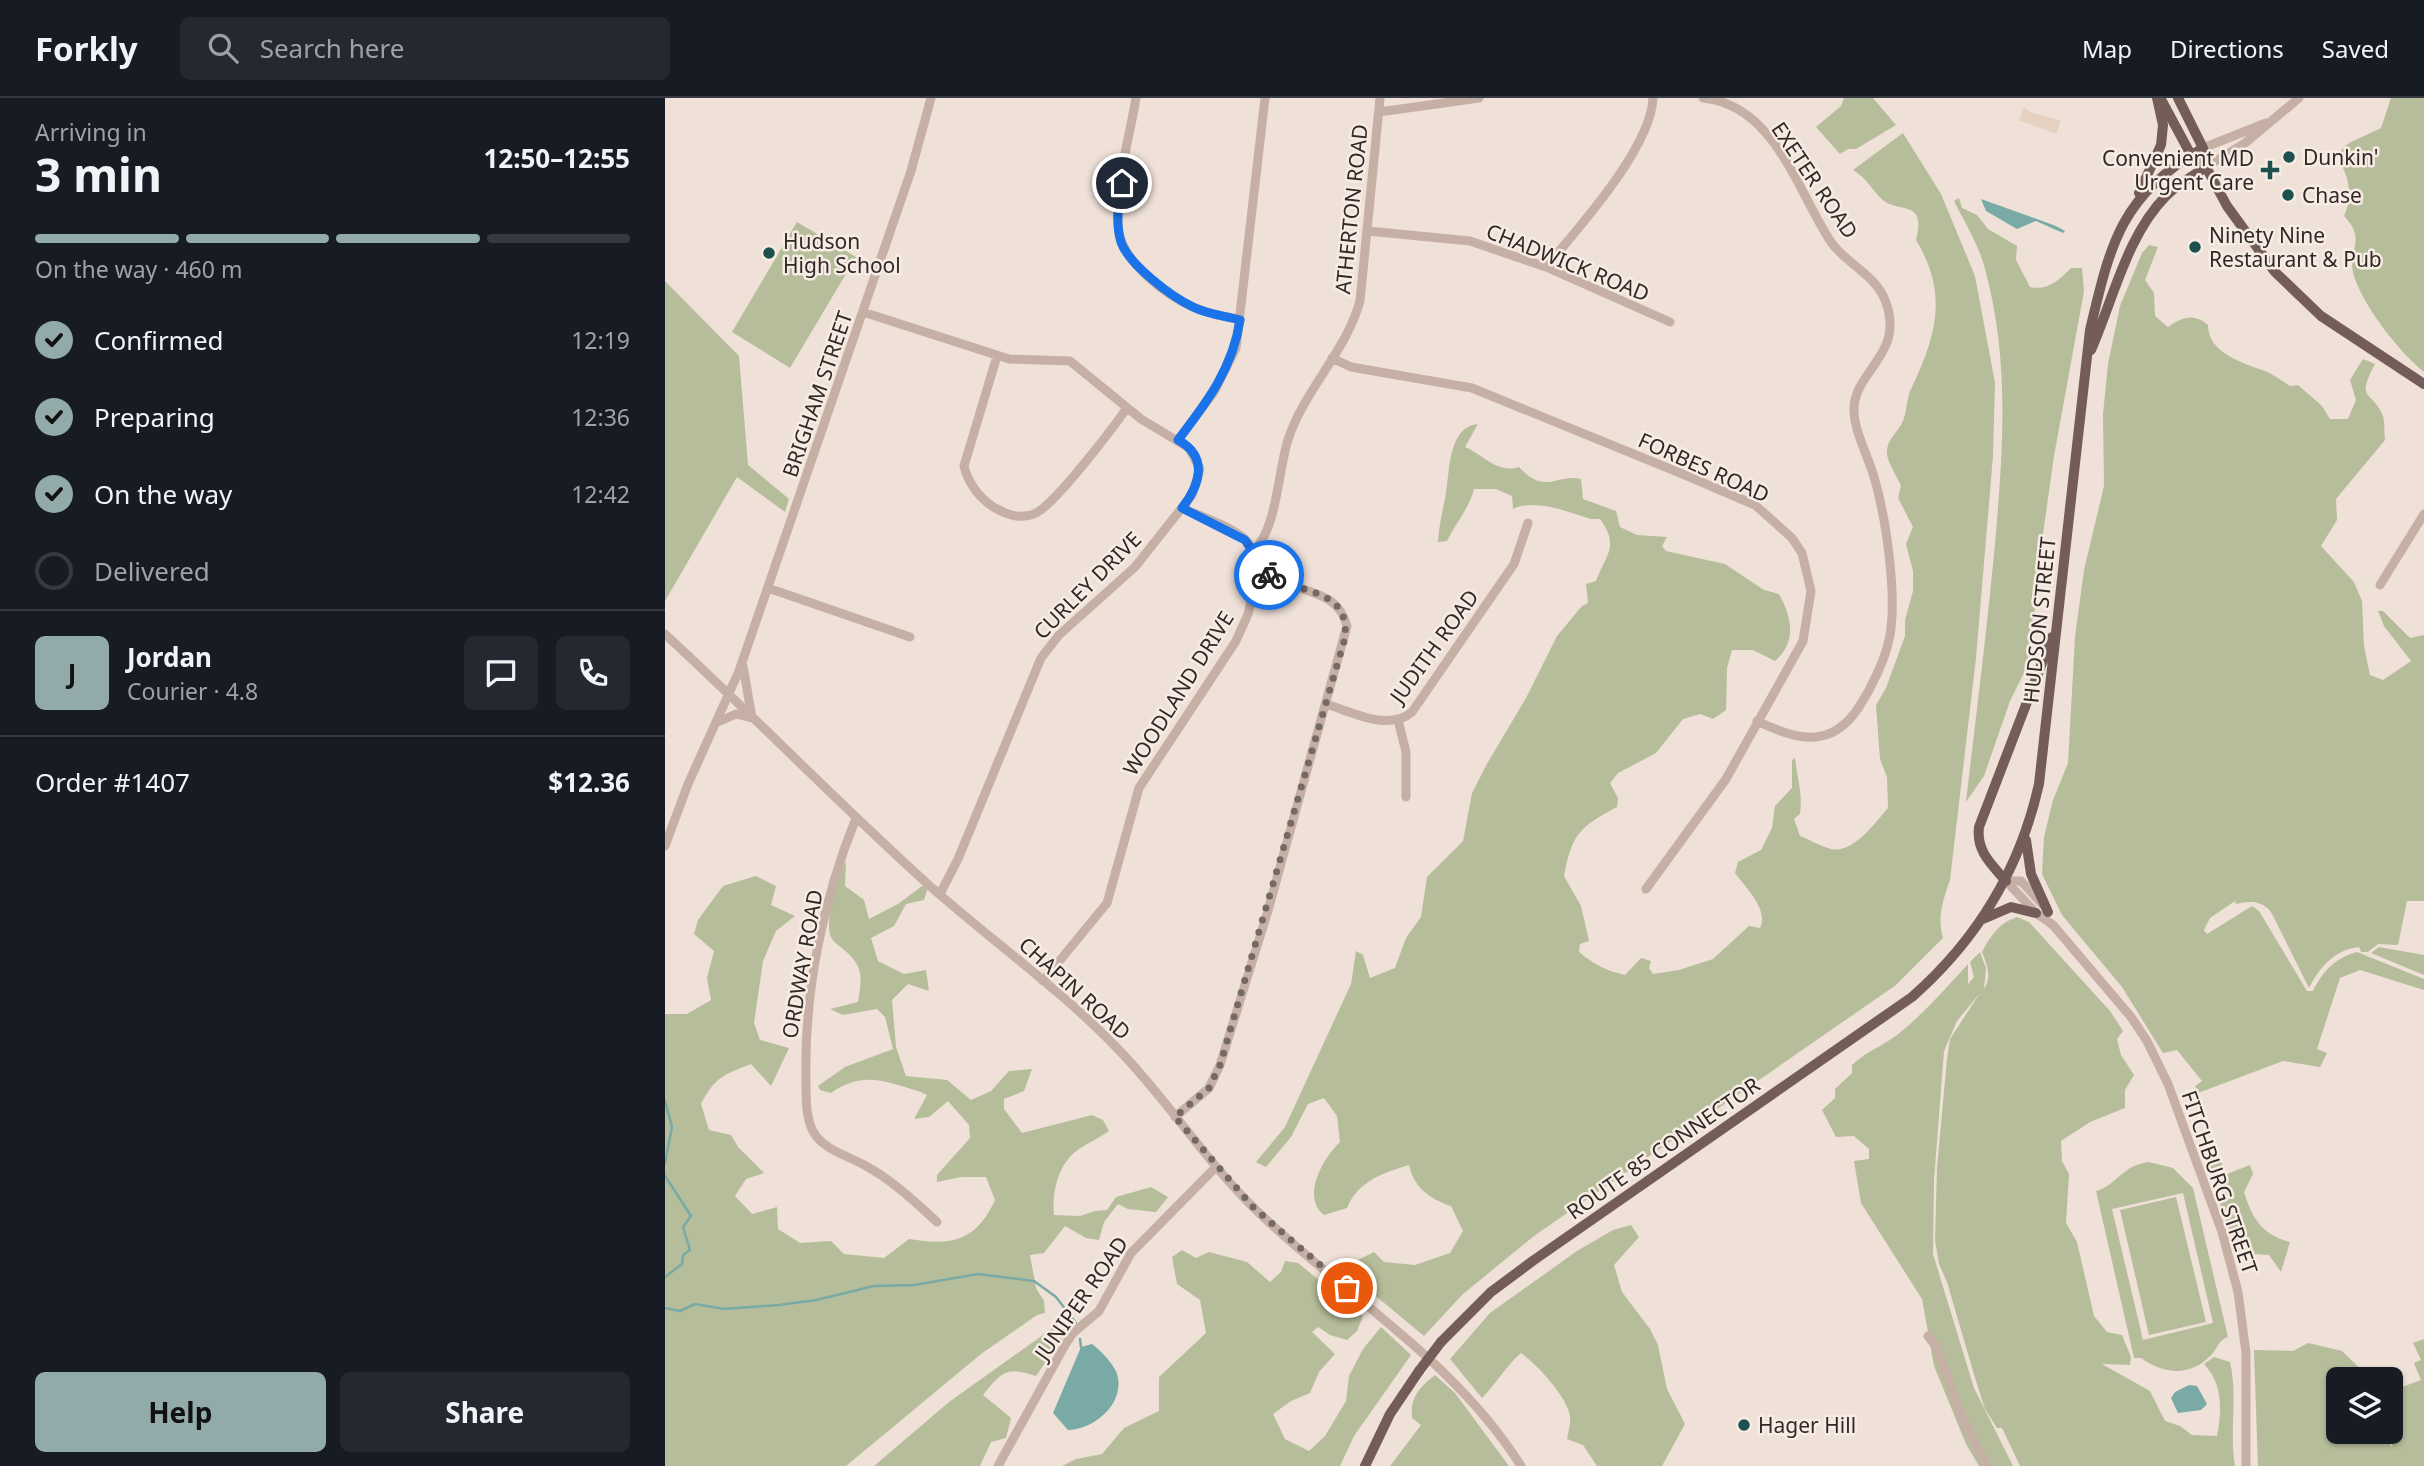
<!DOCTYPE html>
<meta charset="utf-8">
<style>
:root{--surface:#171b24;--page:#242831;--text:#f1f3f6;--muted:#9ea1a6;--line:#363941;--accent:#92aaaa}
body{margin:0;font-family:"Noto Sans",sans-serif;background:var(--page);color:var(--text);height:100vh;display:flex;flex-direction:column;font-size:26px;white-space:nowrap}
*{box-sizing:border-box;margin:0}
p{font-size:23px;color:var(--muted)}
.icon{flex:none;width:38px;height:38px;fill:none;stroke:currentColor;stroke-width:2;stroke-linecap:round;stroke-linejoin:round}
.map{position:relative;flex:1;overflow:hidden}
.details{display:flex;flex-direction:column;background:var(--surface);width:665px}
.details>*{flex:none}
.controls{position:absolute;left:1661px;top:1269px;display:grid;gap:14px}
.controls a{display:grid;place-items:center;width:77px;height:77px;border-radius:10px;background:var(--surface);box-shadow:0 2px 5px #0004;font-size:35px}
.pin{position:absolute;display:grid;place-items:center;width:60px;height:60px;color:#fff;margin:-30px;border:4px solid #fff;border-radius:50%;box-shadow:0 2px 7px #0007}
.courier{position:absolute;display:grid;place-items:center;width:70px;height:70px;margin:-35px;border:5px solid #1a73e8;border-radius:50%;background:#fff;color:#222;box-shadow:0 2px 9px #0007}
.summary em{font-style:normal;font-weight:700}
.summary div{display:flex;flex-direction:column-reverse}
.summary{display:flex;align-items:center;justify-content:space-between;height:119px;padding:0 35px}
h1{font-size:46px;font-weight:700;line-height:52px}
.bar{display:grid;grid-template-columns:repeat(4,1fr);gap:10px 7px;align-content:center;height:84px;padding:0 35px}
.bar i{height:9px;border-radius:5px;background:var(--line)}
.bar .active{background:var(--accent)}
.bar p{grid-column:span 4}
.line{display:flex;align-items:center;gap:18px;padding:0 35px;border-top:2px solid var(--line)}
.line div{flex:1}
.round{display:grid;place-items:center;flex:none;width:74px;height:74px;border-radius:10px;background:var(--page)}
ol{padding:0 35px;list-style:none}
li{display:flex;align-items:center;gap:21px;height:77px}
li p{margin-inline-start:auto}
li .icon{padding:7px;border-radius:50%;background:var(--accent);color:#111;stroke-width:4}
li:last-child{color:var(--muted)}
li i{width:38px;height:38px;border:4px solid var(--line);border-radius:50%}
.action{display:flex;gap:14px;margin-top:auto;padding:14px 35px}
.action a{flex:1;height:80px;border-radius:10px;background:var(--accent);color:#111;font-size:28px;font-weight:700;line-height:80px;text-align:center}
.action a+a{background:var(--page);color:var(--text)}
header{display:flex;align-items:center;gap:42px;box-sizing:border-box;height:98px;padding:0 35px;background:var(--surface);border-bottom:2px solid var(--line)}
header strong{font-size:33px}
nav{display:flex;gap:38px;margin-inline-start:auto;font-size:24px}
.search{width:490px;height:63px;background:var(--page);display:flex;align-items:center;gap:18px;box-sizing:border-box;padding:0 24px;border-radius:10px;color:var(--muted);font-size:26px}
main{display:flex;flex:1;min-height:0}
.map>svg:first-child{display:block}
.green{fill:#b6bd9a;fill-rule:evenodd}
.plaza{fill:#e6d0c0}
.water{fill:#79aaa5}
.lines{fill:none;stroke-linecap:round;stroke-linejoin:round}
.stream{stroke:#79aaa5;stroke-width:2.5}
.minor{stroke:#c6afa5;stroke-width:9}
.major{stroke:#745d58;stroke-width:10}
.major-bridge{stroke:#745d58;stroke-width:10}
.done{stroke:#746964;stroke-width:7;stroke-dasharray:0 12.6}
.route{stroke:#1a73e8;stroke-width:9}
.poi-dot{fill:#1e514d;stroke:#f7ece4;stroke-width:2.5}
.labels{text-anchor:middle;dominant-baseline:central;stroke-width:5;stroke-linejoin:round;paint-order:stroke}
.poi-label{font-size:21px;fill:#322826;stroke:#f7ece4;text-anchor:start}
.street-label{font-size:21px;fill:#322826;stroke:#f7ece4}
</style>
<header>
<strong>Forkly</strong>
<div class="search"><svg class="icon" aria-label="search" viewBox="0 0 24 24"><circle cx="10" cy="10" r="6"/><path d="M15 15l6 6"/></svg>Search here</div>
<nav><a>Map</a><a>Directions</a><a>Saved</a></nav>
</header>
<main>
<section class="details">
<div class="summary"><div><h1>3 min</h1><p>Arriving in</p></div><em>12:50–12:55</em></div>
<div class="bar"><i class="active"></i><i class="active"></i><i class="active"></i><i></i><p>On the way · 460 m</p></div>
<ol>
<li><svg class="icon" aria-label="check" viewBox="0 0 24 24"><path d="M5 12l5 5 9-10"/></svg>Confirmed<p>12:19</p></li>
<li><svg class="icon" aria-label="check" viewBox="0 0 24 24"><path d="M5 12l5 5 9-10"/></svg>Preparing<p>12:36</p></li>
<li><svg class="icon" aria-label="check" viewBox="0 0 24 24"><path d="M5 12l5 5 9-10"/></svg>On the way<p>12:42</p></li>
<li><i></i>Delivered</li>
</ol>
<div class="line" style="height:126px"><b class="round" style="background:var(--accent);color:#111">J</b><div><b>Jordan</b><p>Courier · 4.8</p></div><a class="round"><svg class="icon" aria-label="chat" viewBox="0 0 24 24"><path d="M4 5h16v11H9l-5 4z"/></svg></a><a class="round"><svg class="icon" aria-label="phone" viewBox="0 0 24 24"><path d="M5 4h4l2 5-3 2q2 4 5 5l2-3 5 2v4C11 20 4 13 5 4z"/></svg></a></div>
<div class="line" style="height:91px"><div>Order #1407</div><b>$12.36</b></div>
<div class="action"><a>Help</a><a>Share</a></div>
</section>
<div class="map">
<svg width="1759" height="1368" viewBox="0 0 1759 1368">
<rect width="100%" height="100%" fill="#efe1d8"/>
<path class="green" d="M1179 0H1208L1231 27 1191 51H1183L1175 56 1151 29 1176 8Z
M1726 0H1759V274C1734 254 1699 209 1689 178 1681 152 1703 143 1679 118 1690 93 1682 79 1672 56L1684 45 1716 30Z
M1238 35 1276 96 1310 178 1330 285 1328 358 1311 560 1285 782C1278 802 1272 819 1278 840L1231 887 869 1138 798 1196 759 1238 677 1170 709 1154 719 1164 750 1167 785 1155 798 1133 786 1108C765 1101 749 1090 744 1067 718 1075 693 1083 682 1110L659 1117C636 1099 658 1060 675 1044L672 1018 659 1000 643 1006 626 1039 601 1069 591 1064 620 1029 686 886 691 853 698 857 705 880 730 870 741 840 756 819 762 779 798 743 807 695 823 664 861 600 892 538 917 508 923 505 921 486 931 483C941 456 955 449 935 421H926C901 414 872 400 848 411L847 398 831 391H809C804 411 791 424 782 443L773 444C774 427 778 412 781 395 785 373 783 329 813 326L800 349C819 357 832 376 854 369 881 398 892 375 916 381L918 401 951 413 955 429 972 437 1002 439 997 448 1001 453 1060 466 1099 492 1114 496C1127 519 1132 544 1110 563L1088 552H1067L1062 570 1061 612 1048 621 1035 616 1018 621 991 655 953 675 945 685 953 700 952 709C915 729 907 735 899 778L916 808 924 843 915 846 914 854C928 866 942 873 960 877L976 860 986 863 984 870 988 876 1014 872 1048 861 1084 828 1095 830C1104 812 1081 790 1070 775L1073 764 1096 752 1107 730 1110 708 1127 690V662L1130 660C1132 680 1138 696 1135 716L1129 721 1135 738C1145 742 1155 748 1166 751 1188 756 1210 725 1223 710L1222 679 1215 661 1211 607 1221 590 1240 538V522L1248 493V473L1241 446 1248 429 1233 400 1236 388C1232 378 1221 363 1222 353 1223 339 1235 333 1239 320 1242 310 1242 298 1247 289 1272 236 1283 195 1251 142 1261 102 1237 115 1219 103 1207 93 1202 80 1188 72Z
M1294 100 1297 110 1312 117 1323 131 1352 148 1351 162 1365 189C1383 193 1394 182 1406 170H1417L1419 193 1389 358 1376 450 1374 496 1365 532V563L1345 603 1319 678 1301 704C1311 618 1322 532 1330 446 1338 353 1345 262 1320 171 1314 147 1300 125 1289 103Z
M132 124 191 159 125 270 67 234Z
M1484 147 1493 149 1480 182 1489 195 1490 218 1503 229C1518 219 1528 215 1543 227 1543 255 1578 265 1600 273 1608 276 1617 283 1625 288L1633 287 1657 308 1665 321H1683L1691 302 1685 282 1698 261 1710 266C1690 304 1707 291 1718 318 1720 324 1719 335 1720 342L1671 401 1672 422 1656 448 1689 484 1697 503 1699 548 1705 577 1718 582 1746 563 1719 528 1713 513H1718L1745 540 1759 537V803H1742L1733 847 1713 846 1703 854H1696L1694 849C1669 852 1655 869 1644 890L1606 814C1596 802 1585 803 1571 806L1570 803 1545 820 1539 832 1542 836 1587 808 1594 813 1642 893H1648C1658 873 1670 860 1692 854L1759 881V892L1695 872 1675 880 1652 951 1662 955 1655 969 1618 963 1533 995 1530 988 1537 983 1512 952 1498 955 1457 889 1397 817 1377 776 1379 739 1388 702 1403 665 1410 539 1419 472 1439 388 1438 316 1443 266 1455 208 1477 155Z
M0 183 74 258 83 367 124 401 120 414 72 379 0 503Z
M181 764 180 788 199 802 204 821 233 806 257 788 263 789 259 802 241 806 229 828 206 840 213 863 239 876 261 872 264 893 243 886 227 902 231 949 241 978 282 982 306 1002 326 993 344 973 367 971 359 993 339 1001V1011L357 1035 427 1017 438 1022 444 1033C433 1041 420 1046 410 1054 392 1069 387 1096 389 1117L415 1118 430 1113 442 1112 451 1099 486 1089 503 1099 491 1114 463 1111 453 1106 439 1124 434 1142 421 1140 400 1128 379 1155 365 1157 371 1190 379 1203 380 1215 372 1217 316 1256 181 1368H0V916H22L46 902 42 880 49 853 29 836 33 822 58 788 91 778 111 788 106 807 130 818 111 833 98 863 89 925 95 942 124 950 106 988 86 966C58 977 50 979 36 1006L44 1032 66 1037 73 1049 99 1075 81 1081 70 1098 87 1116 112 1109 113 1131 135 1145 166 1143 179 1156 219 1160 244 1141C288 1148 311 1143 330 1102L321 1079H296L272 1084V1077L305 1040 304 1027 283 1003 264 1019 249 1021 262 997 256 994C221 984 199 972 166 995L155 992 153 988 180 969 228 951 220 919 212 911 178 917 165 911 193 904C197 879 199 868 178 851 175 848 168 844 166 839 159 825 172 777 181 764Z
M1352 819 1364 824 1445 913 1458 933 1452 941 1456 957 1469 977 1460 992V1010L1425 1024 1396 1043 1397 1063 1404 1076 1401 1125 1412 1144 1429 1218 1442 1234 1457 1237 1466 1259 1465 1267 1437 1266 1485 1293 1500 1323 1515 1328 1527 1337 1552 1338C1557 1312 1558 1286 1539 1266L1549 1259 1565 1264C1573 1298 1564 1334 1570 1368H1355L1337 1330H1332L1320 1311 1310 1280 1282 1184 1274 1166 1270 1142 1272 1070 1282 961 1285 941 1315 895 1292 923 1279 953 1269 1082 1268 1156 1309 1290 1348 1368H1314L1301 1346 1269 1268 1257 1201 1196 1105 1189 1063 1204 1061V1051L1189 1038 1171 1039 1157 1012 1170 1000V991L1187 975V967C1203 952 1221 947 1237 933 1261 913 1282 889 1303 866V886L1309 879 1305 864 1315 854 1321 870 1319 891C1327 879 1322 867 1317 854 1326 837 1334 825 1352 819Z
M1714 849 1759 857V877L1706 855Z
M1547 1045 1562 1076 1585 1067 1588 1076 1579 1094C1587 1120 1597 1137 1625 1144L1616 1174 1604 1157 1572 1155 1536 1049Z
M1484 1064 1508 1070 1528 1090 1563 1239C1554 1242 1554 1247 1548 1255 1527 1279 1500 1277 1476 1260H1469L1431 1093C1451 1088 1457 1067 1484 1064ZM1518 1095 1548 1225 1478 1242 1447 1111Z
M1511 1099 1541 1224 1484 1237 1455 1112Z
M966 1127 974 1139 949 1167 957 1194 985 1231 993 1247 1002 1291 1020 1326 997 1368H932L918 1347 902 1341C903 1334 906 1325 905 1318 903 1300 871 1265 856 1255 840 1269 832 1285 817 1300L785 1261 825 1215 912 1153 948 1132Z
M517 1152 531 1160 544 1154 582 1164 605 1184 616 1174 620 1163 633 1165 698 1218 692 1233 682 1242 665 1237 653 1229 647 1234 670 1256 654 1274 645 1295 626 1303 608 1316 620 1341 644 1353 660 1338 681 1303 684 1278 698 1251 716 1229 746 1257 689 1338 675 1368H397L411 1361 437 1356 459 1330 494 1313V1279L541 1235 535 1202 512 1186 507 1159Z
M399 1222 409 1229 397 1240 371 1278C341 1268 337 1274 318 1297L346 1320 341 1340 326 1344 315 1368H209L284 1304Z
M1759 1241V1368H1593L1589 1252 1628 1253 1643 1245 1677 1253 1706 1281H1673V1334H1714L1727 1349 1728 1324 1733 1311 1726 1293 1756 1282 1749 1265 1756 1262 1748 1245Z
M770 1277 790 1295 844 1368H725L756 1327 747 1320C745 1299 754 1290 770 1277Z"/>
<path class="plaza" d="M1359 9 1365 14 1396 23 1391 36 1354 22Z"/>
<path class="water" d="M1316 101 1391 128 1400 133 1398 135 1371 123 1352 131 1321 113Z
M427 1246C435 1252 449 1266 452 1276 461 1305 429 1332 403 1332L388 1315 416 1249Z
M1524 1287 1532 1288 1542 1306 1536 1312 1513 1315 1506 1300 1510 1294Z"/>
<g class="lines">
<path class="stream" d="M0 1003 7 1029 0 1065
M0 1078 26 1118 18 1129 25 1152 18 1157 17 1166 0 1179
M0 1210 15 1213 30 1206 59 1211 114 1207 151 1202 209 1188 249 1187 313 1176 369 1183 391 1199 411 1225
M415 1241 416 1249"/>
<path class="minor" d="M471 0C465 39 447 96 454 134 459 165 501 197 528 209 542 216 560 218 575 222
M1038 0C1110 7 1132 93 1166 144 1181 166 1209 175 1220 202 1241 255 1191 272 1189 309 1188 332 1203 357 1209 379 1221 419 1232 496 1225 537 1221 560 1207 589 1194 609 1166 652 1131 642 1092 623
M714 14 814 0
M1538 50 1601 25
M1541 69 1580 45 1634 0
M703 133 805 143 881 169 1005 224
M881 169C914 129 986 50 988 0
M198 214 344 261 405 263 476 321 524 350 535 371 527 397 470 469 394 537 376 560 293 761 275 796
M332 258 299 368C303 385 315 401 330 410 343 417 356 422 371 415 391 405 447 331 462 310
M667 260 686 269 807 290 1020 377 1090 407 1127 440 1137 455 1146 493 1138 543 1061 681 981 791
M513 342 549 294 571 250 600 0
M588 453C612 433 613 372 623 342 639 292 681 254 695 203L715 0
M1715 487 1759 416
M103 490 245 539
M0 536C90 619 175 707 266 789 327 843 395 891 452 950 501 1000 539 1061 589 1110 678 1197 788 1260 856 1368
M661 606C687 614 723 634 747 614L849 466 863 425
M733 622 741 654V699
M53 624 71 616 87 620 78 568
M191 720C158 802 139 893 141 981 141 998 140 1024 151 1038 164 1054 184 1058 201 1068 227 1082 250 1104 272 1124
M0 748 23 686 74 573 246 73 266 0
M1341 783 1371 815 1388 827 1466 919 1482 943 1503 986 1557 1134 1573 1194 1581 1255V1368
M1341 783H1356L1378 807
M378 883 442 805 474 690 571 543 583 516 595 468
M510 1019 544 990 555 967 602 816 682 528C672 489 632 496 604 477 592 468 591 451 580 441 563 427 537 419 517 410
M1263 1238 1272 1250 1295 1315 1322 1368
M333 1368 400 1247 408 1235 434 1213 466 1155 551 1069"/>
<path class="major" d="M1513 0 1538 50 1541 69 1562 108 1610 174 1656 218 1759 286
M1497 3 1526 57 1541 69
M1474 95 1496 47 1498 27 1492 0
M1426 252C1448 202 1462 137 1501 98 1513 86 1528 78 1541 69
M1361 742 1366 776 1383 814
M1341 783C1326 766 1311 753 1314 729L1387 539
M1318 821 1346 809 1371 815
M776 1244 826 1194 869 1162 1247 899C1313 841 1355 771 1374 686L1425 232C1446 143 1456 98 1538 50
M700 1368 725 1316 754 1273"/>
<path class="major-bridge" d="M754 1273 776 1244"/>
</g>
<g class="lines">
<path class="done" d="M604 477C635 497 685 489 680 540L555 967 544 990 510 1019 589 1110 682 1190"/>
<path class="route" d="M457 85C454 104 450 125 456 144 464 167 507 199 528 209 542 216 560 218 575 222 568 270 542 304 513 342 544 359 535 387 517 410L580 442 604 477"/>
</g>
<g class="poi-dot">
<circle cx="1624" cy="59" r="7"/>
<path d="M1601.5 61.5h7v7h7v7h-7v7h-7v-7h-7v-7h7z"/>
<circle cx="1623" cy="97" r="7"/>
<circle cx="1530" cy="149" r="7"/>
<circle cx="104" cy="155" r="7"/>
<circle cx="1079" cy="1327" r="7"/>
</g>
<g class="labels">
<g class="poi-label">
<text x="1638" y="59">Dunkin'</text>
<text x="1589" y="60" text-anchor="end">Convenient MD<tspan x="1589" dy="24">Urgent Care</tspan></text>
<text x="1637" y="97">Chase</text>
<text x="1544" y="137">Ninety Nine<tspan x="1544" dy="24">Restaurant &amp; Pub</tspan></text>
<text x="118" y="143">Hudson<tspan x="118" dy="24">High School</tspan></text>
<text x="1093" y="1327">Hager Hill</text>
</g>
<g class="street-label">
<text transform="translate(1150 82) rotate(56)">EXETER ROAD</text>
<text transform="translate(686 111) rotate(-84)">ATHERTON ROAD</text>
<text transform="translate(903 164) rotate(22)">CHADWICK ROAD</text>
<text transform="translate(152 296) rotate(-71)">BRIGHAM STREET</text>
<text transform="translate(1039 369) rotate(24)">FORBES ROAD</text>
<text transform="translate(422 487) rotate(-45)">CURLEY DRIVE</text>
<text transform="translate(1374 522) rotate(-84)">HUDSON STREET</text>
<text transform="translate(769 548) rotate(-54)">JUDITH ROAD</text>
<text transform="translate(513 595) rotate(-58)">WOODLAND DRIVE</text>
<text transform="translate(137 866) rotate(-80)">ORDWAY ROAD</text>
<text transform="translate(410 890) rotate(42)">CHAPIN ROAD</text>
<text transform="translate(998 1050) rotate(-35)">ROUTE 85 CONNECTOR</text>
<text transform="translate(1555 1084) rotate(71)">FITCHBURG STREET</text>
<text transform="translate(416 1200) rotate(-55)">JUNIPER ROAD</text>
</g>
</g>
</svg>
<div class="controls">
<a><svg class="icon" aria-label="layers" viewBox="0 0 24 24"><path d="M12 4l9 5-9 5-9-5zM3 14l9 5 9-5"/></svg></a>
</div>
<div class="pin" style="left:682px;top:1190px;background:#ea580c"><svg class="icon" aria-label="bag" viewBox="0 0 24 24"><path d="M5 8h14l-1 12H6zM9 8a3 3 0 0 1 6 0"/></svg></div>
<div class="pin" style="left:457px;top:85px;background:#1f2937"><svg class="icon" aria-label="home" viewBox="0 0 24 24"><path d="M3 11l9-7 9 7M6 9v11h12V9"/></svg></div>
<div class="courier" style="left:604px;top:477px"><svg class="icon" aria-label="bike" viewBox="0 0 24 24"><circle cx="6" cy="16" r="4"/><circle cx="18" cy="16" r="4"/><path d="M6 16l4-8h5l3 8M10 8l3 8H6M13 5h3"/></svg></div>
</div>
</main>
